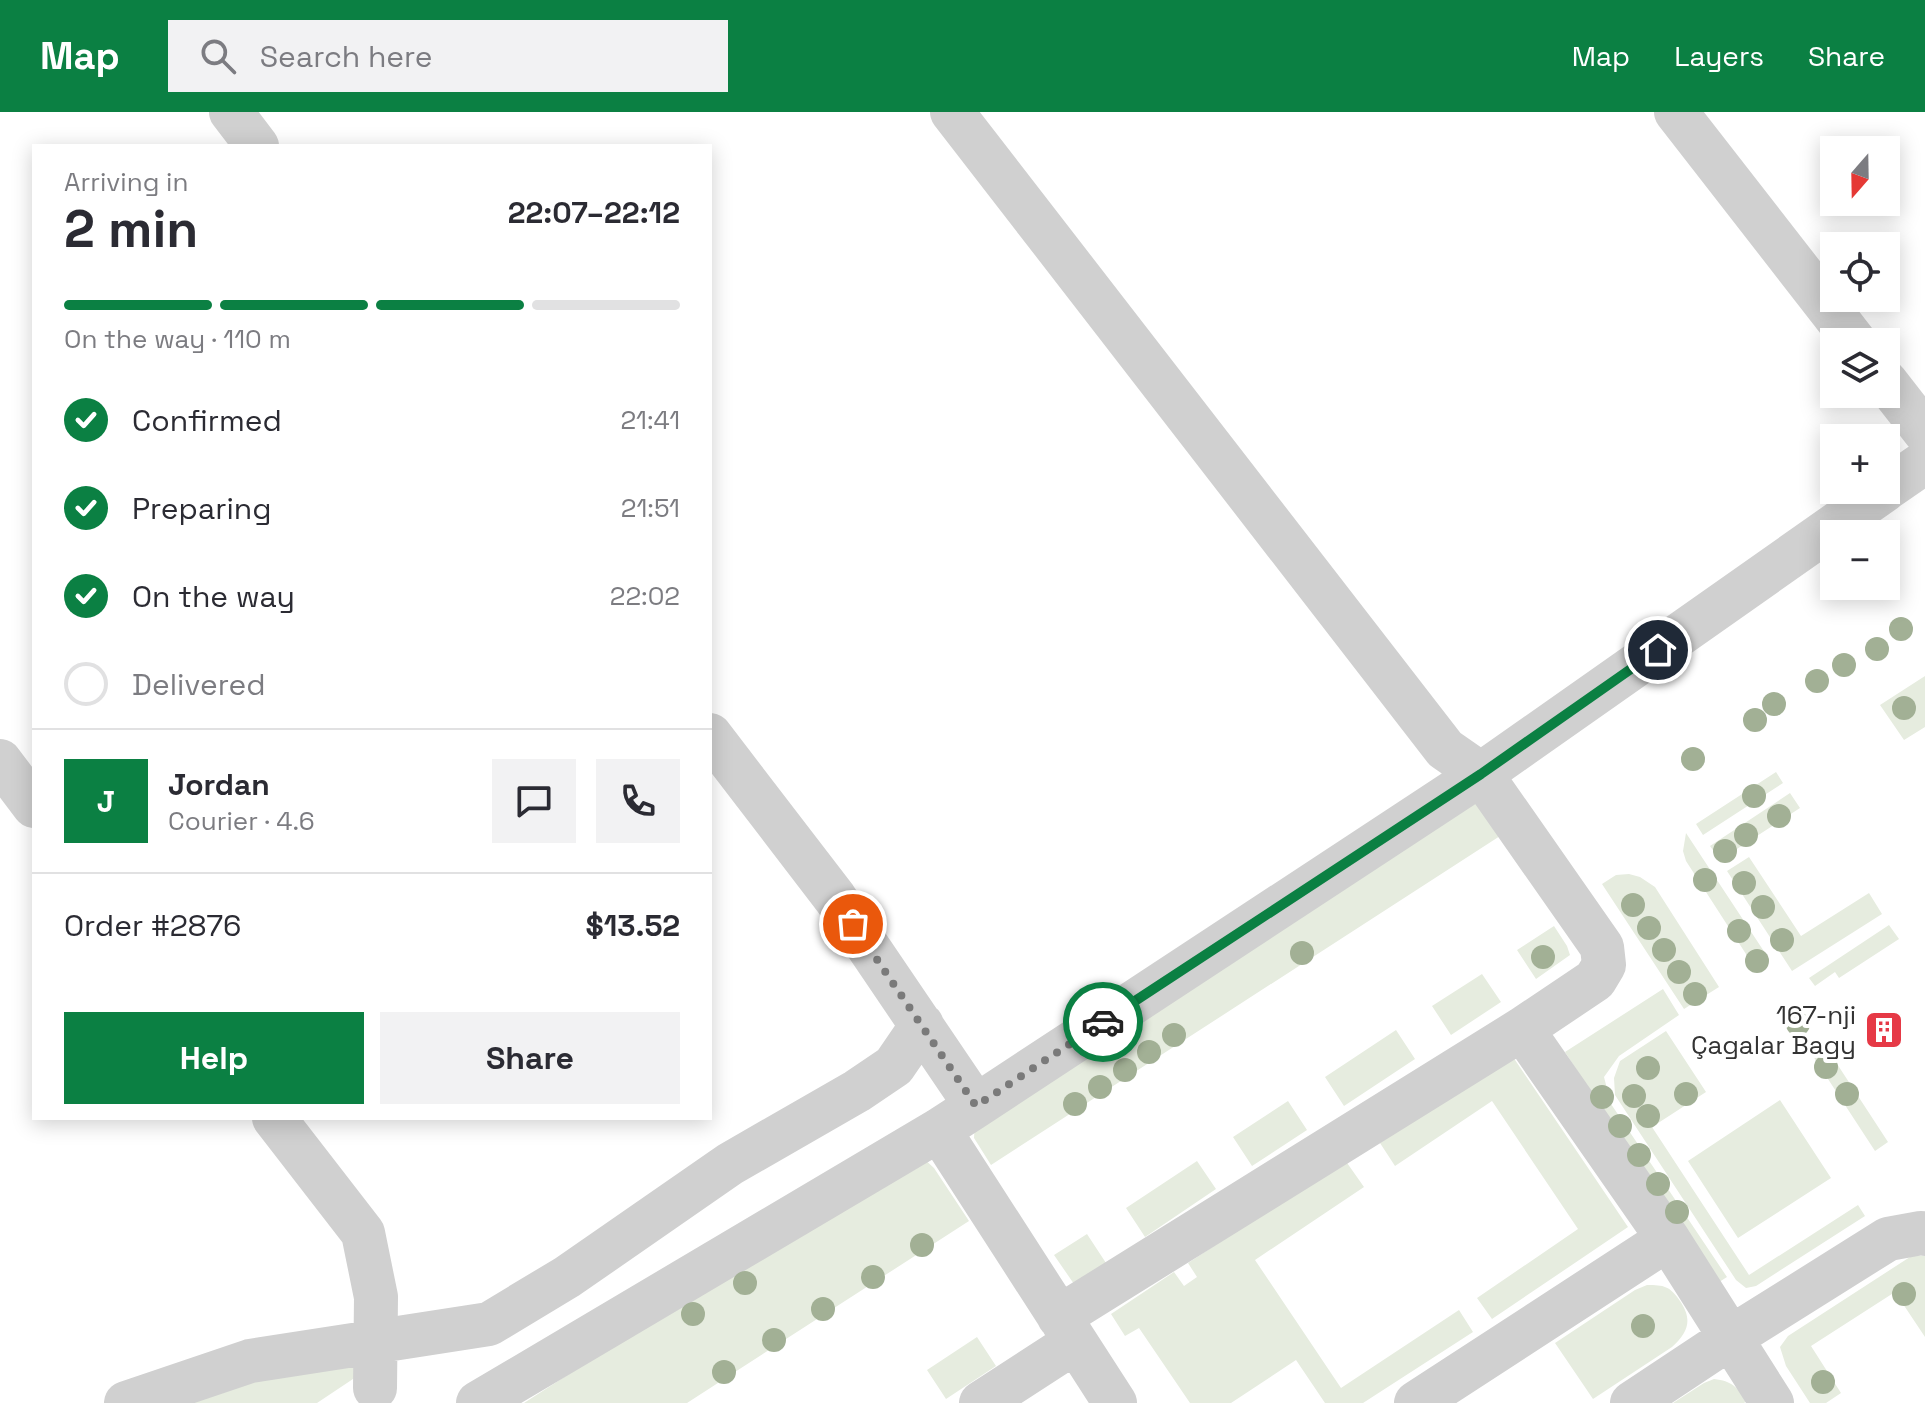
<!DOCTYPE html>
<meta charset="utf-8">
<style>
:root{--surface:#fff;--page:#f2f2f3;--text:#2b2b33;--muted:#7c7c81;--line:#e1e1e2;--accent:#0b8043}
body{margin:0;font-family:"Space Grotesk",sans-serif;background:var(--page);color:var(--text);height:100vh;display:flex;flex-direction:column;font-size:30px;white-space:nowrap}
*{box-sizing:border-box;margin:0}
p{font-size:26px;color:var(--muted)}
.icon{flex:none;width:44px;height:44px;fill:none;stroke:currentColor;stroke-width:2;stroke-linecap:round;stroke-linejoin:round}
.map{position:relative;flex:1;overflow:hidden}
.sheet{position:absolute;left:32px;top:32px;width:680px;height:976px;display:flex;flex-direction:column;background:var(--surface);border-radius:0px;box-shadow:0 4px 20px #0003}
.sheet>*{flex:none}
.needle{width:52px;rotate:200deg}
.fabs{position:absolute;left:1820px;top:24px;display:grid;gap:16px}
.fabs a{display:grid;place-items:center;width:80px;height:80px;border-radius:0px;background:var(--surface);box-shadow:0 4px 20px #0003;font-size:40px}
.pin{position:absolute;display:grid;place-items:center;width:68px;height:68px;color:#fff;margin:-34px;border:4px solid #fff;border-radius:50%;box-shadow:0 2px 8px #0007}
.courier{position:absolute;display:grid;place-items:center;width:80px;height:80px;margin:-40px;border:6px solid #0b8043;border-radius:50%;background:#fff;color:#222;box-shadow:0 2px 10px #0007}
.overview em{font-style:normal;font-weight:700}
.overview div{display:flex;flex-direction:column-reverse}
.overview{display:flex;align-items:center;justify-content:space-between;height:136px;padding:0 32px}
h1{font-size:52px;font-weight:700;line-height:60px}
.bar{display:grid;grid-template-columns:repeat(4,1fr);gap:12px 8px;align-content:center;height:96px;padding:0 32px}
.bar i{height:10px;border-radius:6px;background:var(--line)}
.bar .selected{background:var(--accent)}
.bar p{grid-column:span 4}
.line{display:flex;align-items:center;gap:20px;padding:0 32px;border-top:2px solid var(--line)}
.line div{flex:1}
.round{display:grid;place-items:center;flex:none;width:84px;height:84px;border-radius:0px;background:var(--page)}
ol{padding:0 32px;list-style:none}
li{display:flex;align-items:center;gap:24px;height:88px}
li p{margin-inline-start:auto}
li .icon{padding:8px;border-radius:50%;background:var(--accent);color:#fff;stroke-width:4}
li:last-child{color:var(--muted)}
li i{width:44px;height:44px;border:4px solid var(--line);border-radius:50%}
.primary-button{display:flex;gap:16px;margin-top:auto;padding:16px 32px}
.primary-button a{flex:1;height:92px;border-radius:0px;background:var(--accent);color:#fff;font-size:32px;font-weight:700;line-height:92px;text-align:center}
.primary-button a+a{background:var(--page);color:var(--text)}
header{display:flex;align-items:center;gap:48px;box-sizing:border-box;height:112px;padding:0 40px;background:var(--accent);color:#fff}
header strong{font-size:38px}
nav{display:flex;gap:44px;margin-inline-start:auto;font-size:28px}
.search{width:560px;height:72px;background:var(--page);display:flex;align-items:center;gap:20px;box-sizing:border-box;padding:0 28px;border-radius:0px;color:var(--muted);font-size:30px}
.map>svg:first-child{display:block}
.green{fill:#e6ecdf}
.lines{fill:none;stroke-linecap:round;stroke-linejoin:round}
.minor{stroke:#d0d0d0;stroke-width:44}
.tree{fill:#a2b095}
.done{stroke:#7a7a7a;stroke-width:8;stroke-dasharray:0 14.4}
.route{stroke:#0b8043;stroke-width:10}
.labels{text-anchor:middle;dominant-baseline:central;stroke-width:8;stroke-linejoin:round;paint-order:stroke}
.poi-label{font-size:26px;fill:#333;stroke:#fff;text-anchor:end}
</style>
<header>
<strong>Map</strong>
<div class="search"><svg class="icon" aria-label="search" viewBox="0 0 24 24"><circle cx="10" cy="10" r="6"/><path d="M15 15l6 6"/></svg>Search here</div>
<nav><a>Map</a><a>Layers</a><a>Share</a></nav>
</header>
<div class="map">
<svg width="1925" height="1291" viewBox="0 0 1925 1291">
<rect width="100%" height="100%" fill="#fff"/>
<path class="green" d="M1925 564V615L1904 628 1880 593Z
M1776 660 1783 671 1703 723 1696 712Z
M1790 681 1800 696 1720 748 1710 734Z
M1473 689 1485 701 1500 724 991 1053 974 1026 975 1009Z
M1686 721 1769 847 1755 856 1686 749 1683 739Z
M1749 745 1801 824 1869 781 1882 802 1792 859 1727 759Z
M1629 762 1640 765 1655 775 1719 875 1684 897 1602 772 1616 763Z
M1889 813 1899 827 1839 866 1835 860 1815 874 1809 866Z
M1554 814 1567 834 1570 843 1536 867 1517 838Z
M1482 862 1501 890 1451 923 1432 894Z
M1663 877 1679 903 1619 944 1604 965 1611 992 1727 1165 1716 1172 1565 940Z
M1396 918 1415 947 1344 994 1325 965Z
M1666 919 1706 980 1652 1015 1749 1163 1858 1093 1865 1104 1756 1174 1746 1176 1736 1168 1615 983 1614 966 1620 949Z
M1826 935 1888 1030 1875 1039 1813 944Z
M1511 942 1628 1115 1492 1207 1477 1186 1578 1117 1492 989 1395 1054 1380 1031Z
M1780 988 1831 1066 1738 1126 1688 1049Z
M1288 989 1307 1018 1252 1054 1233 1025Z
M922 1045 934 1056 969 1109 687 1291H524L903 1047Z
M1345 1048 1364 1075 1255 1148 1341 1276 1459 1198 1473 1220 1363 1291H1325L1296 1248 1231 1291H1190L1139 1216 1125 1224 1111 1202 1174 1160 1184 1174 1197 1165 1188 1151Z
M1197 1049 1216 1077 1145 1125 1126 1096Z
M1087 1122 1106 1151 1074 1172 1054 1143Z
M1913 1143 1925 1144V1225L1895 1180 1811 1234 1841 1281 1826 1291H1810L1786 1254 1780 1235 1788 1224Z
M1647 1173C1664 1173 1670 1174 1680 1189 1693 1208 1688 1220 1672 1235L1593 1287 1555 1231 1635 1178Z
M977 1225 996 1254 946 1287 927 1258Z
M362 1253V1261L317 1291H156L257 1259Z
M1714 1267C1732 1269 1737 1275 1747 1289L1744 1291H1673L1704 1271Z"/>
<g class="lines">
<path class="minor" d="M231 0 257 34
M952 0 1445 637 1481 662 1602 835 1604 853 1595 868 1522 917 1059 1205
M1676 0 1855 230
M1886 270 1925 320
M1886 377 1925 350
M710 623 835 786 976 994
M0 649 34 694
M1522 917 1668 1127 1772 1291
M274 1006 363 1121 376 1185 375 1276
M939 1018 1115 1291
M126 1291 250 1249 489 1212 567 1165 730 1052 857 979 894 954 922 913
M478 1291 939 1018 976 994 1481 662 1885 378
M981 1291 1075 1230
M1416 1291 1668 1127
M1632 1291 1730 1226 1888 1127 1921 1121 1925 1122"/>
</g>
<g class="tree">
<circle cx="1901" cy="517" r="12"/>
<circle cx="1877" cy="537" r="12"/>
<circle cx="1844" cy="553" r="12"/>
<circle cx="1817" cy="569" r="12"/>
<circle cx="1774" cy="592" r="12"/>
<circle cx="1904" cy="596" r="12"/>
<circle cx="1755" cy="608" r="12"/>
<circle cx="1693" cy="647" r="12"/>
<circle cx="1754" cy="684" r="12"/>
<circle cx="1779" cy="704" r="12"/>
<circle cx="1746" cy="723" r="12"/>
<circle cx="1725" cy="739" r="12"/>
<circle cx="1705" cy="768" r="12"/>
<circle cx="1744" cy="771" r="12"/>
<circle cx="1633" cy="793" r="12"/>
<circle cx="1763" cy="795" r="12"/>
<circle cx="1649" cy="816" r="12"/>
<circle cx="1739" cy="819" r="12"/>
<circle cx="1782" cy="828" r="12"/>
<circle cx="1664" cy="838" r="12"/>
<circle cx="1302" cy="841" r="12"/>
<circle cx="1543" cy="845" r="12"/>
<circle cx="1757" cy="849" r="12"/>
<circle cx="1679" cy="860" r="12"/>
<circle cx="1695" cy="882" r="12"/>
<circle cx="1798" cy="912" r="12"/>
<circle cx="1174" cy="923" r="12"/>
<circle cx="1149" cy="940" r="12"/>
<circle cx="1826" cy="955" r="12"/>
<circle cx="1648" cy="956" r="12"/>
<circle cx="1125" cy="958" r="12"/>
<circle cx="1100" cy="975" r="12"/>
<circle cx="1686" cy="982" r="12"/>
<circle cx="1847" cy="982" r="12"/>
<circle cx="1634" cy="984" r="12"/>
<circle cx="1602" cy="985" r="12"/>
<circle cx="1075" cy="992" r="12"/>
<circle cx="1648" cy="1004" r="12"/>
<circle cx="1620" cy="1014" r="12"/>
<circle cx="1639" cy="1043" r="12"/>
<circle cx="1658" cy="1072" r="12"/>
<circle cx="1677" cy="1100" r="12"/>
<circle cx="922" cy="1133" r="12"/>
<circle cx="873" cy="1165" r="12"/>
<circle cx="745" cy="1171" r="12"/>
<circle cx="1904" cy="1182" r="12"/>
<circle cx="823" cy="1197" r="12"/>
<circle cx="693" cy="1202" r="12"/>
<circle cx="1643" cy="1214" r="12"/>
<circle cx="774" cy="1228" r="12"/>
<circle cx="724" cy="1260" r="12"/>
<circle cx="1823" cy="1270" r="12"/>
</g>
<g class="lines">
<path class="done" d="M853 812 976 994 1103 910"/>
<path class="route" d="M1103 910 1481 662 1658 538"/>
</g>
<defs>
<g id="building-square" transform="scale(2)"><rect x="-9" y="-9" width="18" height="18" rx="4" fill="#e63946" stroke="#fff"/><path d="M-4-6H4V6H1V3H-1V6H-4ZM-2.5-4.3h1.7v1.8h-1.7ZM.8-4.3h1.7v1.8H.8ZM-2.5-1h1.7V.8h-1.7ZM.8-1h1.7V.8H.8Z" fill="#fff"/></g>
</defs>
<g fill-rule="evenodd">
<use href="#building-square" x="1884" y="918"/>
</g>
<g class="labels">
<g class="poi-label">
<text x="1856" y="903">167-nji<tspan x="1856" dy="30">Çagalar Bagy</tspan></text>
</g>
</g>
</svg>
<div class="fabs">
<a><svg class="needle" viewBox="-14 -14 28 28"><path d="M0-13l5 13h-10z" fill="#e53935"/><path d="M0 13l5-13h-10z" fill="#7c7c81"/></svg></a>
<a><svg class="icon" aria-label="locate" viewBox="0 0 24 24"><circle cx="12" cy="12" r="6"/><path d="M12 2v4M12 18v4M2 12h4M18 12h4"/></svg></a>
<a><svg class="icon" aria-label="layers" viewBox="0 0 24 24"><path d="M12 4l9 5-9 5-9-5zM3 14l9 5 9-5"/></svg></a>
<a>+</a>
<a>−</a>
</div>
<div class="pin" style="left:853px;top:812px;background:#ea580c"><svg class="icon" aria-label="bag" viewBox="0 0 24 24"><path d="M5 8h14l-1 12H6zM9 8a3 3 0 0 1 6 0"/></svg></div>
<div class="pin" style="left:1658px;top:538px;background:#1f2937"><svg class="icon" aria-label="home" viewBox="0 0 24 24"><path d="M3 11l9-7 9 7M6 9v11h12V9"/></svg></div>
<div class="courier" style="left:1103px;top:910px"><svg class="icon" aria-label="car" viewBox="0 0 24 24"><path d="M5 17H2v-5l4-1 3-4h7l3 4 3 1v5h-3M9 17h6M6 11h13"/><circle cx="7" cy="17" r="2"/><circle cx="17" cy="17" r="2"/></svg></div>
<section class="sheet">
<div class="overview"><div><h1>2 min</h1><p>Arriving in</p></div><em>22:07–22:12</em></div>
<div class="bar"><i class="selected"></i><i class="selected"></i><i class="selected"></i><i></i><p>On the way · 110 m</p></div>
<ol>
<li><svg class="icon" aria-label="check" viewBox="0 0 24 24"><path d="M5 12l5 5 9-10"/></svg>Confirmed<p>21:41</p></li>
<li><svg class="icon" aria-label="check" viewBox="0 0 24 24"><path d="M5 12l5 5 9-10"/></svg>Preparing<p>21:51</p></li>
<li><svg class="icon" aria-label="check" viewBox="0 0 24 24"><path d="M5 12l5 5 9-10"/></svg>On the way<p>22:02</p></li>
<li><i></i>Delivered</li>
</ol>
<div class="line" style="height:144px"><b class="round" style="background:var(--accent);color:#fff">J</b><div><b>Jordan</b><p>Courier · 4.6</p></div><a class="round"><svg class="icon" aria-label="chat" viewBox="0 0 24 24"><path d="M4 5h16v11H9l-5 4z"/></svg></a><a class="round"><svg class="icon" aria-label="phone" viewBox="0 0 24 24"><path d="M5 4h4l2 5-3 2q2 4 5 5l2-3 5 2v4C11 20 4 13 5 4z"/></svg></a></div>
<div class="line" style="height:104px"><div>Order #2876</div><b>$13.52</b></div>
<div class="primary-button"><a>Help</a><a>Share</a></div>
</section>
</div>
